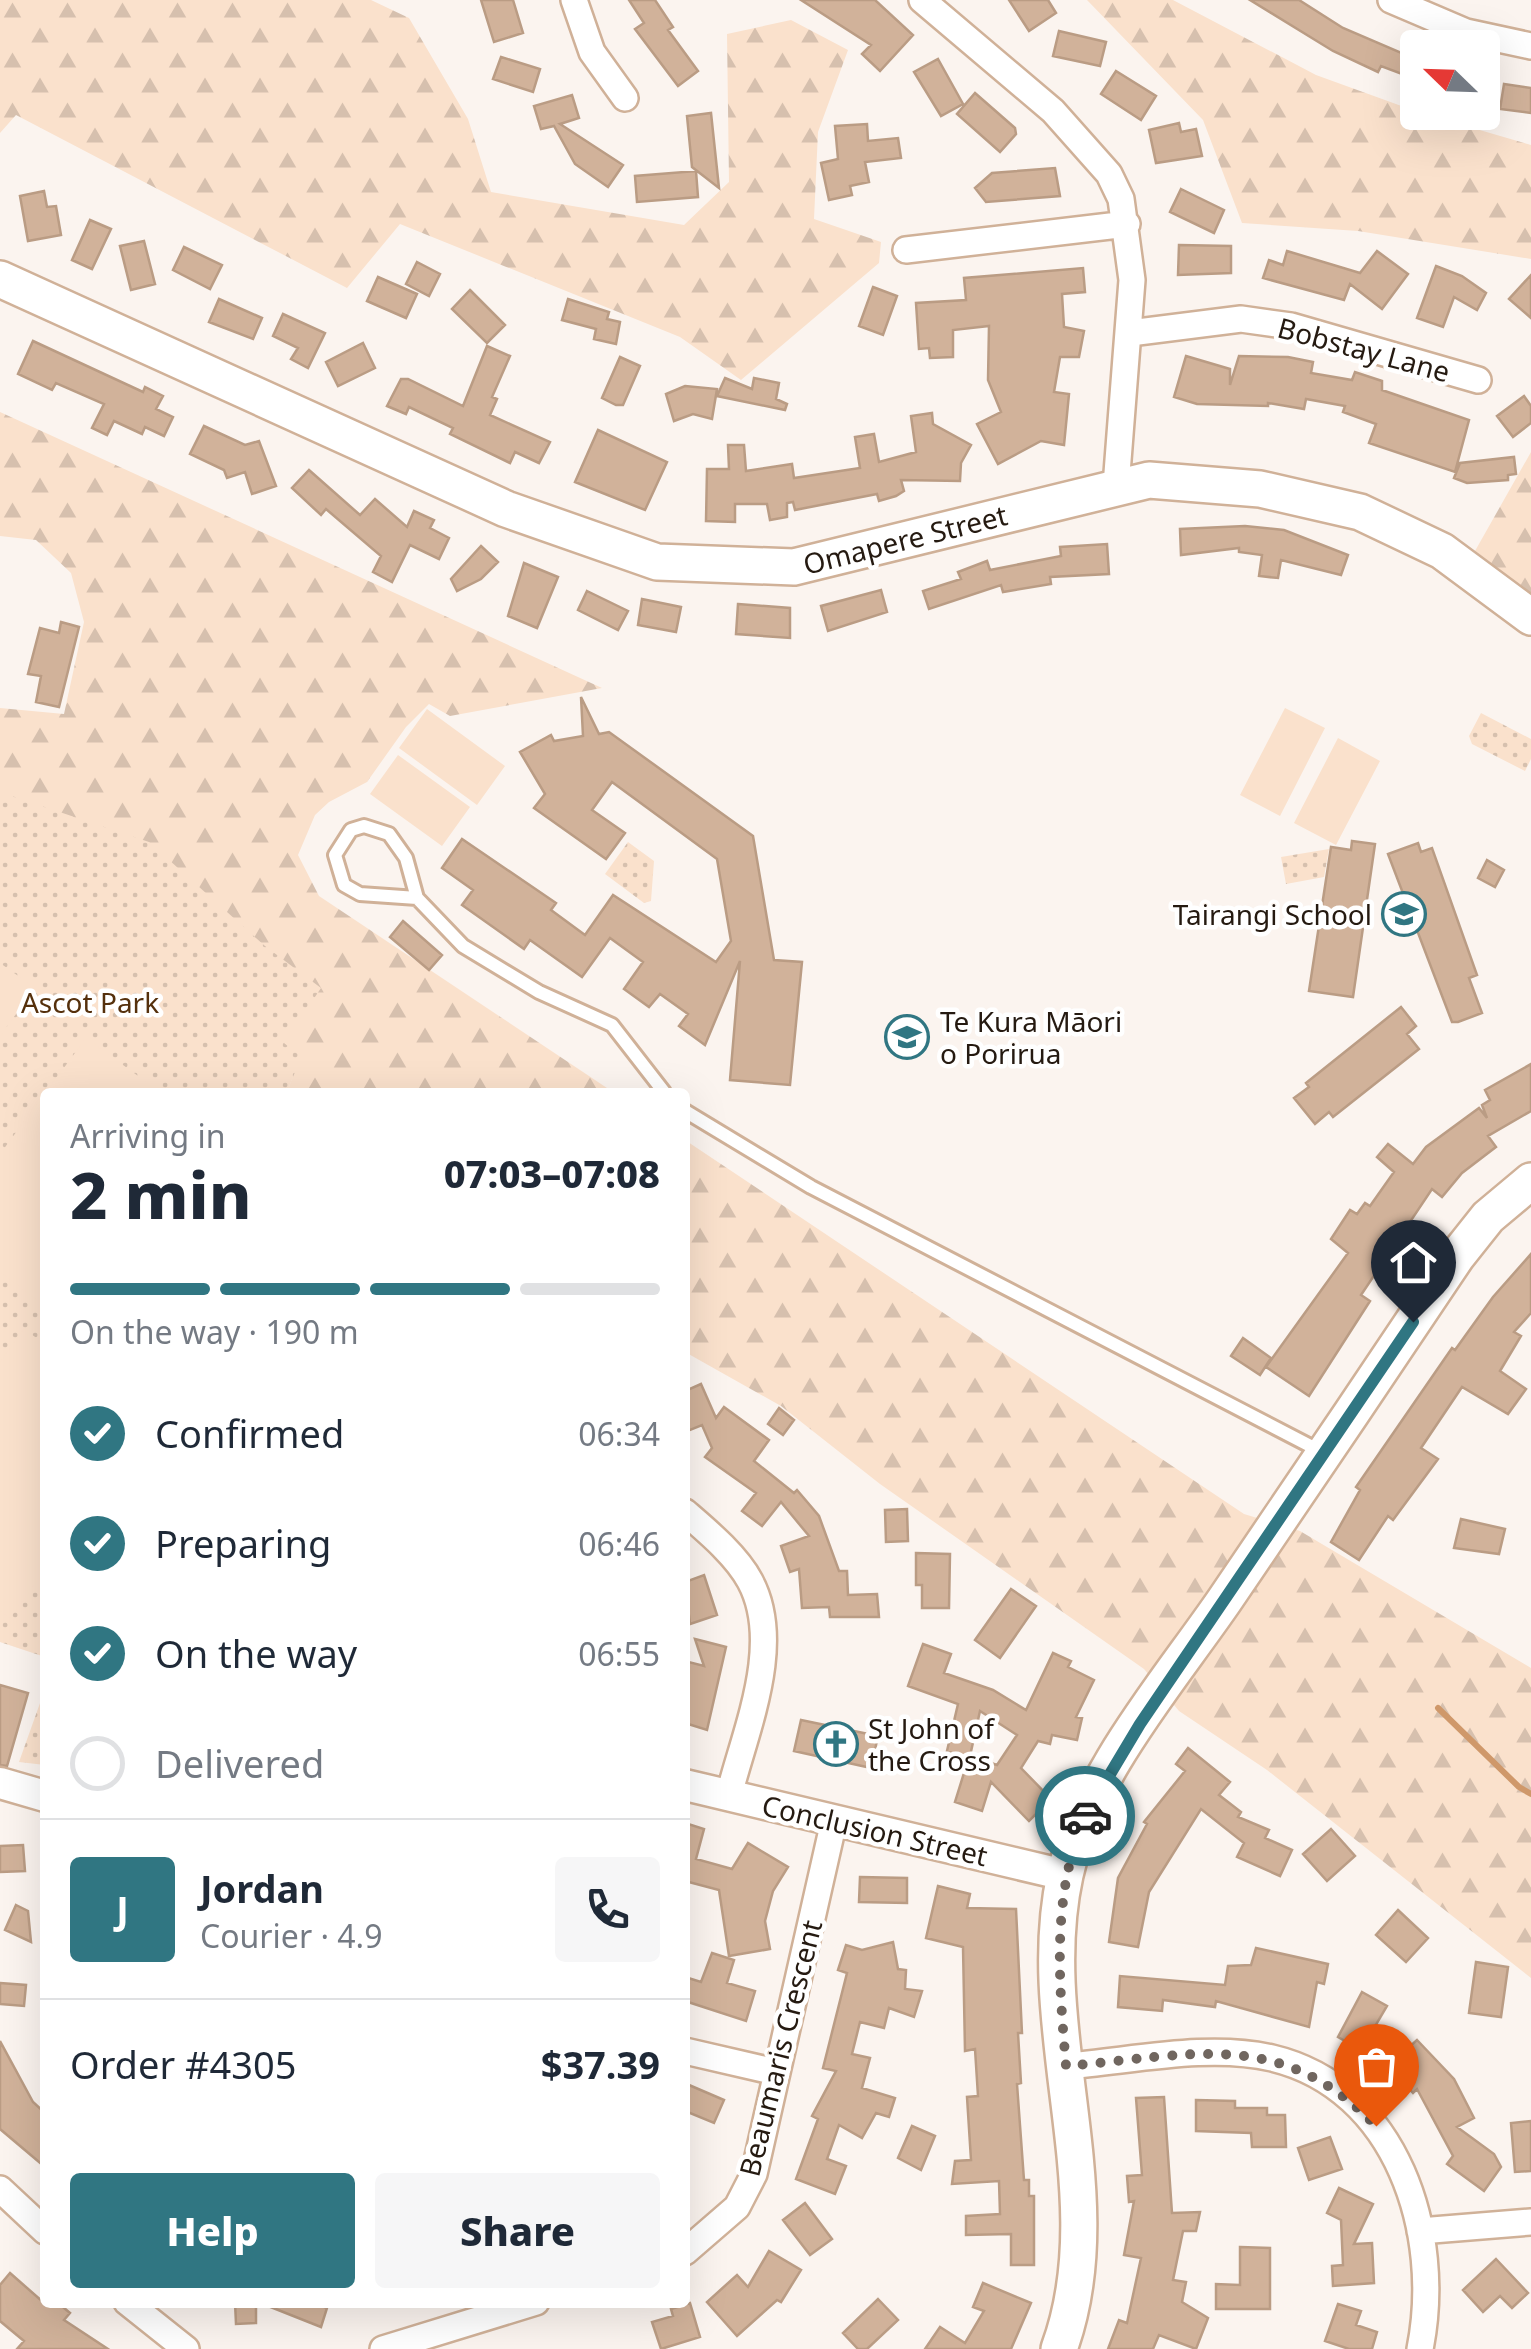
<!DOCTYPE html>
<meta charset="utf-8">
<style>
:root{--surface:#fff;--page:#f6f6f7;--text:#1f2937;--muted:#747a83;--line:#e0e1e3;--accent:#307682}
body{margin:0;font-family:"Noto Sans",sans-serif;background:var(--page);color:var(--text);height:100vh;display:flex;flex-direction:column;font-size:38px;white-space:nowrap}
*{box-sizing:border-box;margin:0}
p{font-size:32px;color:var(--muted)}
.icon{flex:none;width:55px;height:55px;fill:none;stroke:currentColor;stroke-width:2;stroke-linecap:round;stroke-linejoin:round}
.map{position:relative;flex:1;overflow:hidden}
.drawer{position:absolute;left:40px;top:1088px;width:650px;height:1220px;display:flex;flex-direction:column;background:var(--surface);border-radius:10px;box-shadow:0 10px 40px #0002}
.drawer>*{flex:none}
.needle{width:65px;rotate:293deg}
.fabs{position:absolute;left:1400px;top:30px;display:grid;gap:20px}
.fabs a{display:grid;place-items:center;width:100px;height:100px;border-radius:10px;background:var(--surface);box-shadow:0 10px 40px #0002;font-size:50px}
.pin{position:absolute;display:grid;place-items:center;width:85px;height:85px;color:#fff;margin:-102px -42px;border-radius:50% 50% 50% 0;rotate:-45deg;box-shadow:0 0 10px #0007}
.pin .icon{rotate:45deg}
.courier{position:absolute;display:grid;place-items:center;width:100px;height:100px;margin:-50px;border:8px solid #307682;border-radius:50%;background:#fff;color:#222;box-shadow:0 2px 12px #0007}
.overview em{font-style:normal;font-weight:800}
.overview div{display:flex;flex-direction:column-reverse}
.overview{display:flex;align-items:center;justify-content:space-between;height:170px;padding:0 30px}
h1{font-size:65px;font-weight:800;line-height:75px}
.bar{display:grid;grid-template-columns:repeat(4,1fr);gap:15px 10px;align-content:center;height:120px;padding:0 30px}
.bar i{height:12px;border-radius:8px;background:var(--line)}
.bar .current{background:var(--accent)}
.bar p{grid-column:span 4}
.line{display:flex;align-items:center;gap:25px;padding:0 30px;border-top:2px solid var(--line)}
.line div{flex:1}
.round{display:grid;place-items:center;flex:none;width:105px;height:105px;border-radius:10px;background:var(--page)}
ol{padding:0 30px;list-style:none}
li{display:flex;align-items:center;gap:30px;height:110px}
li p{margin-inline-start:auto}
li .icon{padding:10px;border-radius:50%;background:var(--accent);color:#fff;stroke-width:4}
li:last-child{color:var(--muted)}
li i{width:55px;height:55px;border:5px solid var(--line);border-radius:50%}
.button{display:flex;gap:20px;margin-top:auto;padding:20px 30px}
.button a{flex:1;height:115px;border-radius:10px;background:var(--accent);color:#fff;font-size:40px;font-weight:800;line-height:115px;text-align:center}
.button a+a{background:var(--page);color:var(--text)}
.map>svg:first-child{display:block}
.forest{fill:url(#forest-firs)}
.park{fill:url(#park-dots)}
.pitch{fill:#fae1cc}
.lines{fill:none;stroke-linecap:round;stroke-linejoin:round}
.stream{stroke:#cf986a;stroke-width:6}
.building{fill:#d1b29a;stroke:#ba9c84;stroke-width:2.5;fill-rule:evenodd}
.service-casing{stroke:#d0b198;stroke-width:18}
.minor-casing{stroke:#d0b198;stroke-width:30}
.tertiary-casing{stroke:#d0b198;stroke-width:35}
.secondary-casing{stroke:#d0b198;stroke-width:40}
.service{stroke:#fff;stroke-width:12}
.minor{stroke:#fff;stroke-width:25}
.tertiary{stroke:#fff;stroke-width:30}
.secondary{stroke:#fff;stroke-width:35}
.done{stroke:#70665f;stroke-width:10;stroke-dasharray:0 18}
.route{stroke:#307682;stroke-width:12}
.labels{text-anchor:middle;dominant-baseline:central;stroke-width:9;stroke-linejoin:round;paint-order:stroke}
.street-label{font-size:28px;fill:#251a11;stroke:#fff}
.poi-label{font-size:28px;fill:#251a11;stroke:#fff;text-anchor:start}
.park-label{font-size:28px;fill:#55300c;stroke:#fff}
</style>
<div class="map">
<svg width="1531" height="2349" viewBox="0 0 1531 2349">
<defs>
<pattern id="forest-firs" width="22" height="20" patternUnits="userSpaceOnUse" patternTransform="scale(2.5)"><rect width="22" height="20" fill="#fae1cc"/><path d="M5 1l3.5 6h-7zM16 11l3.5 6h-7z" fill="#d6c0ae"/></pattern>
<pattern id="park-dots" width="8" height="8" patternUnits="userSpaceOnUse" patternTransform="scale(2.5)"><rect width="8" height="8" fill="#fae1cc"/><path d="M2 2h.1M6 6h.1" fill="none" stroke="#d6c0ae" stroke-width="1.8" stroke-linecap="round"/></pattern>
</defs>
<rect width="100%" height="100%" fill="#fbf4ef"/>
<path class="forest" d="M0 0H371L409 18 468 119 491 192 684 225 729 182 727 34 791 20 848 50 818 132 814 219 881 242 879 263 741 380 680 337 400 224 347 288 16 115 0 133Z
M1087 0H1173L1316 75 1418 112 1531 145V259L1358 231 1242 223 1203 120Z
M0 412 602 688 450 716 429 704 406 727 367 782 329 802 315 815 298 855 319 896 613 1092H287L300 1057 0 825V708L64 714 84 622 71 573 36 540 0 536Z
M1531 452V595L1475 551Z
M685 1140 1244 1514 1300 1531 1531 1668V1978L1267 1770 1179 1711 1144 1669 880 1484 781 1406 685 1352Z"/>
<path class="park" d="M1481 713 1531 739V759L1525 771 1472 744 1469 736Z
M0 792 149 842 265 946 321 988 284 1043 301 1057 287 1092H45V1657L0 1642Z
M628 842 654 861 651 901 644 903 605 874Z
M1329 849 1324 877 1286 884 1281 857Z
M45 1689V1765L19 1762Z"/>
<path class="pitch" d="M1285 708 1325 728 1280 816 1240 795Z
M427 709 505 766 477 805 399 748Z
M1338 738 1380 761 1336 845 1294 823Z
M398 755 470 807 442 846 370 794Z
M0 963 35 988 0 1036Z
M86 1038 160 1092H46Z
M45 1093V1306L0 1272V1154Z
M24 1329 45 1344V1570L10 1618 0 1611V1362Z"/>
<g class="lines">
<path class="stream" d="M1438 1708 1519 1787 1531 1794"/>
</g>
<path class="building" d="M481 0H513L523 33 494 42Z
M629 0H655L673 27 668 30 698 71 678 86 635 29 644 23Z
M801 0H875L913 35 880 71 862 54 871 45Z
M1009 0H1048L1056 13 1029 31Z
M1250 0H1299L1343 28 1418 60V80L1381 66 1378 72 1333 51Z
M1059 31 1106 42 1100 66 1053 56Z
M501 57 540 69 533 92 493 79Z
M938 59 963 104 941 116 914 72Z
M1116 71 1156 96 1141 120 1101 94Z
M1504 84 1531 88V113L1500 109Z
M975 93 1015 128 1016 134 1000 152 957 114Z
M572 95 579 118 560 124 623 165 608 187 575 164 554 126 541 129 534 106Z
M711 113 719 188 692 167 687 116Z
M1179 123 1181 132 1196 129 1202 156 1156 163 1149 130Z
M867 124 868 141 898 138 901 158 865 162 869 182 850 186 852 195 829 200 821 163 838 159 835 126Z
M1055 168 1060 196 986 202 975 188 992 173Z
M696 171 698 197 637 202 635 176Z
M1181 189 1224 210 1214 233 1170 212Z
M44 191 47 207 56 206 61 235 28 241 20 196Z
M90 220 111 229 92 269 72 260Z
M144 241 155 284 131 290 120 246Z
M1179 245 1231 246V273L1178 275Z
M184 247 222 265 210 289 173 270Z
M1287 251 1360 273 1377 251 1408 274 1382 309 1350 284 1344 300 1263 278 1269 260 1283 265Z
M417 262 440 274 429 296 406 284Z
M1436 266 1462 276 1486 293 1477 310 1454 297 1443 327 1417 318Z
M1083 268 1085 292 1062 294 1064 327 1084 331 1079 357H1060L1054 392 1069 394 1064 445 1041 441 998 464 977 424 1001 412 988 380 989 326 953 330V357L930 358 929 348 919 349 916 303 966 300 964 278Z
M1531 275V318L1509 299Z
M378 277 417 294 406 318 367 301Z
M873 287 897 296 883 335 859 326Z
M470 290 505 325 487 343 452 309Z
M219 299 262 318 253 339 209 322Z
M568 299 609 312 607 319 620 322 616 344 594 339 596 329 562 320Z
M283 314 325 333 308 368 291 359 298 348 273 336Z
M33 341 143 392 145 387 163 396 156 409 173 417 164 436 145 427 142 434 114 421 107 435 92 428 104 404 56 383 52 390 18 374Z
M363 343 375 368 338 386 326 362Z
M487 346 510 356 492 397 497 399 490 415 550 442 539 463 515 452 510 463 450 434 453 428 409 407 406 414 387 406 401 379H408L463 406Z
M1186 356 1230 369V385L1239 356 1288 357 1313 362 1311 373 1352 380 1355 372 1382 381V390L1469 420 1455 472 1369 443 1376 424 1343 412 1345 406 1306 399 1304 409 1268 403V406L1197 404 1174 397Z
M620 357 640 366 623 405H616L602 398Z
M725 378 752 389 754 378 779 383 776 399 787 404 785 410 717 396Z
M685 386 717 389 712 419 693 414 674 421 666 394Z
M1524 396 1531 406V423L1513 437 1497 416Z
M932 413 933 424 971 445 961 463 960 481 901 480 904 491 896 496 879 501 877 494 795 510 793 502 787 503V517L770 520 767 504H735V522L706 521 707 469H729L728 445H744L746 471 792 464 794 478 860 468 855 437 874 434 879 462 916 452 911 416Z
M204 426 245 445 259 441 276 486 252 494 245 472 227 478 224 470 190 454Z
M598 430 667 462 645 510 575 482Z
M1514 457 1516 474 1508 475V480L1467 483 1454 478 1460 463Z
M309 470 360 515 375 499 407 527 414 511 434 520 430 528 449 538 439 559 410 545 392 582 373 572 381 556 326 509 321 515 292 488Z
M1245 526 1284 530 1348 555 1341 575 1281 560 1278 578 1259 576 1262 555 1239 552V548L1181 555 1180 529Z
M1107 544 1109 574 1050 577 1051 584 1003 592 1001 585 929 609 923 591 961 579 958 572 987 561 990 570 1061 556 1060 547Z
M481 546 498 562 481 579 457 591 451 579Z
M524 563 558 577 537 628 508 616Z
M881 590 887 612 828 631 821 606Z
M587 591 628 611 618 630 578 610Z
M642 599 681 607 676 632 638 625Z
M738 604 790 608V638L736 634Z
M61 622 79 627 59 707 36 702 41 676 28 674 40 628 59 633Z
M581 697 599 734 609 732 753 836 774 960 802 962 790 1085 730 1080 740 961 705 1045 679 1026 688 1014 660 994 649 1007 624 989 643 962 610 938 582 977 530 940 524 949 462 905 473 890 442 868 462 839 556 903 551 910 585 935 613 895 716 962 731 941 717 859 612 782 592 810 625 833 606 859 534 808 545 794 520 752 551 735 554 741 583 736Z
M1352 841 1375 844 1353 997 1309 991 1331 847 1351 850Z
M1418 843 1421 852 1432 848 1477 975 1469 978 1482 1013 1458 1022H1452L1388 854Z
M1487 860 1504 870 1495 887 1478 878Z
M403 921 442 955 429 970 390 937Z
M1401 1007 1416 1026 1407 1034 1419 1049 1333 1117 1329 1112 1315 1124 1294 1098 1309 1087 1306 1083Z
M1531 1064V1111L1488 1136 1496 1147 1462 1173 1442 1197 1432 1189 1361 1295 1370 1301 1309 1396 1266 1367 1348 1253 1331 1239 1350 1210 1357 1214 1365 1203 1370 1206 1394 1172 1377 1157 1388 1144 1413 1164 1426 1147 1479 1108 1487 1118 1482 1105 1490 1100 1485 1090Z
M1531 1254V1313L1514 1332 1521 1336 1500 1371 1526 1389 1508 1414 1462 1387 1421 1448 1438 1459 1393 1520 1388 1516 1359 1560 1331 1542 1360 1490 1356 1487 1452 1348 1455 1350 1493 1297Z
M1243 1338 1271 1358 1260 1375 1231 1356Z
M701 1384 716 1418 724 1407 769 1440 754 1461 794 1493 797 1490 819 1516 839 1571H847L848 1595 877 1594 879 1617H830L829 1607 802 1608 799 1569 790 1572 781 1546 809 1536 781 1502 762 1526 742 1511 756 1493 705 1457 712 1448 702 1425 685 1432V1391Z
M779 1408 794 1420 783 1435 768 1424Z
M907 1509 908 1541 886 1542 885 1510Z
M1461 1519 1505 1529 1499 1554 1454 1548Z
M916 1553 950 1554 949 1608H922V1585H916Z
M704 1575 717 1615 690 1624 685 1582Z
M1011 1589 1036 1606 1000 1658 975 1640Z
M695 1639 726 1647 707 1730 685 1723V1661L704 1666Z
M923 1644 951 1654 944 1673 993 1690 1026 1710 1053 1653 1071 1661 1068 1667 1094 1680 1076 1717 1082 1718 1077 1740 1052 1735 1050 1744 1038 1741 1021 1768 1051 1799 1029 1821 991 1782 982 1811 955 1802 968 1760 947 1751 958 1704 908 1686ZM980 1711 1017 1735 997 1765 970 1756Z
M0 1685 28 1693 7 1766 0 1765Z
M801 1720 878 1736 871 1768 794 1751Z
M1188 1748 1230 1782 1219 1795 1241 1812 1238 1817 1269 1830 1265 1838 1292 1850 1280 1876 1237 1857 1244 1843 1201 1809 1149 1892 1138 1947 1109 1942 1118 1878 1147 1824 1144 1822 1185 1771 1176 1764Z
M685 1823 704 1829 696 1859 732 1869 748 1843 788 1867 773 1891 765 1921 770 1949 729 1956 719 1890 685 1881Z
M1331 1829 1355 1856 1327 1881 1303 1854Z
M23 1845 25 1871 0 1872V1846Z
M860 1877 907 1878V1903L859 1902Z
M938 1886 970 1894 967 1908 1016 1909 1022 2033H1018L1021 2083 1017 2084 1024 2180H1029V2196H1034V2265H1011V2234L966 2235V2216L1000 2214 999 2181 952 2184 955 2161 971 2160 967 2097 978 2096 975 2049 965 2051 963 1947 926 1938Z
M16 1905 28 1911 31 1942 5 1930Z
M1398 1910 1428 1938 1406 1962 1376 1935Z
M893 1942 898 1969 906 1970 905 1989 922 1991 914 2017 889 2008 884 2028 860 2022 852 2054 870 2058 862 2088 895 2098 889 2117 876 2113 862 2138 839 2125 827 2159 846 2166 835 2194 796 2179 818 2119 812 2116 836 2071 823 2068 847 1973 838 1970 846 1945 862 1950Z
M1256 1948 1328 1964 1324 1984 1317 1982 1309 2027 1216 2001 1215 2007 1163 2000 1162 2011 1118 2007 1120 1976 1225 1985 1228 1966 1251 1965Z
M712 1953 734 1960 727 1983 755 1991 746 2021 685 2001V1977L701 1982Z
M1476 1962 1508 1967 1501 2017 1469 2013Z
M0 1983 26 1985 24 2006 0 2004Z
M1362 1992 1387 2006 1361 2050 1338 2037Z
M1417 2040 1454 2079 1474 2118 1457 2127 1494 2154 1501 2167 1484 2191 1447 2164 1453 2156 1417 2089 1413 2093 1388 2066Z
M0 2041 33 2102 45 2113V2167L0 2129Z
M689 2085 724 2100 714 2123 685 2111Z
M1164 2097 1172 2213 1200 2212 1196 2231H1183L1173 2280 1186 2282 1182 2302 1208 2318 1196 2349 1159 2335 1153 2349H1108L1119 2320 1127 2323 1141 2258 1124 2255 1134 2201 1129 2202 1127 2176 1142 2175 1136 2098Z
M1196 2100 1235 2101V2108H1267V2115H1285L1286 2147H1252L1251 2133 1196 2131Z
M1531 2121V2171L1515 2172 1511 2123Z
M912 2126 935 2136 921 2170 898 2158Z
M1330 2137 1342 2169 1309 2180 1298 2148Z
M1339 2188 1373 2204 1354 2244 1372 2243 1374 2283 1333 2286 1332 2266 1343 2265 1341 2220 1327 2213Z
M805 2203 832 2239 810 2255 783 2220Z
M1240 2247 1270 2248V2309H1216V2284L1240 2285Z
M769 2251 801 2270 781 2302 777 2300 737 2336 707 2302 737 2275 748 2287Z
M1496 2259 1528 2293 1512 2308 1500 2296 1483 2312 1463 2290Z
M10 2273 43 2302H57L70 2313 64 2320 108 2349H17L24 2341 0 2321V2285Z
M983 2283 1031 2303 1011 2349H925L940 2327 965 2343 984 2311 973 2307Z
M878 2299 898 2320 867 2349H858L843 2333Z
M235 2302H256V2323L236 2324Z
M258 2302H311L327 2308 321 2327Z
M690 2303 700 2337 661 2349 652 2322 673 2316 671 2309Z
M1338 2304 1361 2311 1356 2325 1377 2332 1372 2349H1349L1325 2341Z"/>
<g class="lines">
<g class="service-casing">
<path id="service" d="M417 898 360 894 344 885 335 855 351 830 364 826 389 834 406 858 417 898 463 946 539 992 612 1025 664 1092
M685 1111 811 1187 1322 1452"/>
</g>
<g class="minor-casing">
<path id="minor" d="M574 0 592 52 625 98
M922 0 1053 111 1109 174 1121 199 1132 280 1116 486
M1391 0 1466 32 1531 46
M906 250 1127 224
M1130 333 1241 319 1291 326 1478 380
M685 1512C707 1531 736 1555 750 1581 784 1644 745 1731 729 1795
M685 2051 776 2072
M1066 2066C1131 2061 1208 2043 1272 2058 1398 2088 1443 2234 1420 2349
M0 2189 45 2231
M1420 2231 1531 2222
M685 2252 737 2207 754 2174 834 1821
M127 2302 186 2349
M383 2349 536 2302"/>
</g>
<g class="tertiary-casing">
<path id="tertiary" d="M0 1783 45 1796
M685 1785 1065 1875"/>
</g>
<g class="secondary-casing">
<path id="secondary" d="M0 279 506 509 657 562 794 567 1149 480 1260 489 1360 512 1442 551 1531 617
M1059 2349C1115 2197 1031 2030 1065 1875 1088 1774 1166 1685 1224 1601 1302 1487 1380 1371 1457 1256L1488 1217 1531 1181"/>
</g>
<use href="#service" class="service"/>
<use href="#minor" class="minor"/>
<use href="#tertiary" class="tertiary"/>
<use href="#secondary" class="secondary"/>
</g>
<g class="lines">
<path class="done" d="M1085 1816C1051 1897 1059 1981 1066 2066 1190 2056 1280 2026 1376 2126"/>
<path class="route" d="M1085 1816 1140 1724 1413 1322"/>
</g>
<defs>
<g id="school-ring" transform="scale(2.25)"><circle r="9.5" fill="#fff" stroke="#307682" stroke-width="1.5"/><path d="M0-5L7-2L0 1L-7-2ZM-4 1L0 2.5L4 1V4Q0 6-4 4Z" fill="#307682"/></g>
<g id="church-ring" transform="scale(2.25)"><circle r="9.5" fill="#fff" stroke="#307682" stroke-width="1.5"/><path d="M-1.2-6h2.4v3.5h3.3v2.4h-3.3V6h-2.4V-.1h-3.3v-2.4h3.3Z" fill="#307682"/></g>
</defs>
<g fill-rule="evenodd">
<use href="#school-ring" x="1404" y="914"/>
<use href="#school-ring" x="907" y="1037"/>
<use href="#church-ring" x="836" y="1744"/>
</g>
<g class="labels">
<g class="street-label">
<text transform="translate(1364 349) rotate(15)">Bobstay Lane</text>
<text transform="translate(905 539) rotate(-14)">Omapere Street</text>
<text transform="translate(875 1830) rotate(13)">Conclusion Street</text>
<text transform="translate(780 2048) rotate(-76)">Beaumaris Crescent</text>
</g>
<g class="poi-label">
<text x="1372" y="914" text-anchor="end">Tairangi School</text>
<text x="940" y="1021">Te Kura Māori<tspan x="940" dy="32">o Porirua</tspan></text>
<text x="868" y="1728">St John of<tspan x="868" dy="32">the Cross</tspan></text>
</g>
<g class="park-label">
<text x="90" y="1002">Ascot Park</text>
</g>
</g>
</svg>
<div class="fabs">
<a><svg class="needle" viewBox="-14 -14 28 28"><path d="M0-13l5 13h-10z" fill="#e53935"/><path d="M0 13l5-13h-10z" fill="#747a83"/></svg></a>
</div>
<div class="pin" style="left:1376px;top:2126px;background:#ea580c"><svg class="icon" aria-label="bag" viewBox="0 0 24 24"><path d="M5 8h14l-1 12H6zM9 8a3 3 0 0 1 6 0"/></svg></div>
<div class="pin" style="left:1413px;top:1322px;background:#1f2937"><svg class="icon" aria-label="home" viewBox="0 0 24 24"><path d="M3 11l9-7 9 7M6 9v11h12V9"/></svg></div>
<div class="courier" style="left:1085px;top:1816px"><svg class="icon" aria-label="car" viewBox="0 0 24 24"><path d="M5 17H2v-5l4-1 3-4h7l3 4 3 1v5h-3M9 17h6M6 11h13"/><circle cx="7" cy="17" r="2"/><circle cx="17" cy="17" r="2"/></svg></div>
<section class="drawer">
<div class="overview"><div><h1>2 min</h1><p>Arriving in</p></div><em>07:03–07:08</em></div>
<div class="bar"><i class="current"></i><i class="current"></i><i class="current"></i><i></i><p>On the way · 190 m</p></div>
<ol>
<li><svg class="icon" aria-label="check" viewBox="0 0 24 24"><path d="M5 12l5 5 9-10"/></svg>Confirmed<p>06:34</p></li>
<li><svg class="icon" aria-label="check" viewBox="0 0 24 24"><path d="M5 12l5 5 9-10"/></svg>Preparing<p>06:46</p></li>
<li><svg class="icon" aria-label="check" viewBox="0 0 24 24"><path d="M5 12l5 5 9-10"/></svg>On the way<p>06:55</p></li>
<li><i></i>Delivered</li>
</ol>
<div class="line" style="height:180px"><b class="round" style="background:var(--accent);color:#fff">J</b><div><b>Jordan</b><p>Courier · 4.9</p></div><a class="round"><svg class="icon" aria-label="phone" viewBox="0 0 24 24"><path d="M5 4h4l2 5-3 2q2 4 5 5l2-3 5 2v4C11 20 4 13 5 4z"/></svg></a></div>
<div class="line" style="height:130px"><div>Order #4305</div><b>$37.39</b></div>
<div class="button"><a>Help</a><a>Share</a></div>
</section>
</div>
